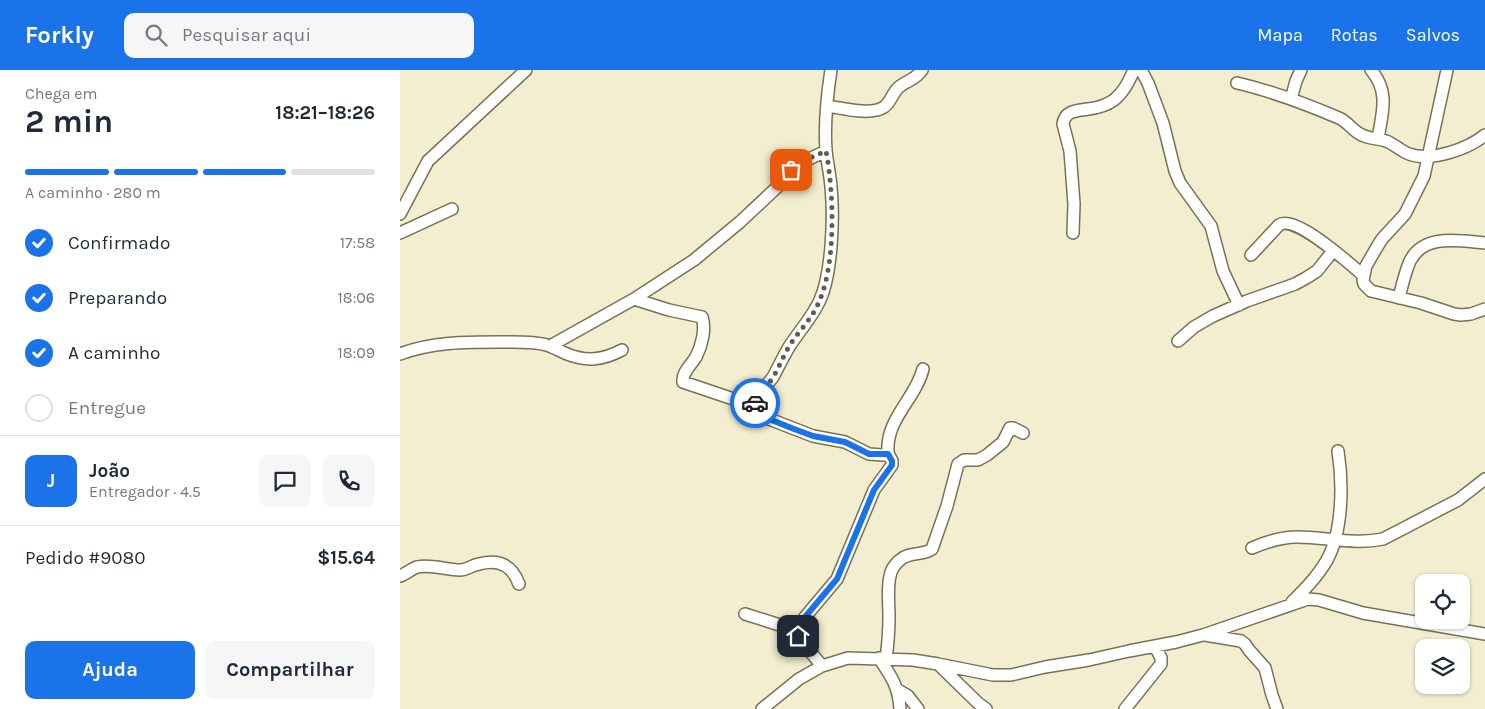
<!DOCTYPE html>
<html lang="pt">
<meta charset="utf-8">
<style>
:root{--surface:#fff;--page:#f6f6f7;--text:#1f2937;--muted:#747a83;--line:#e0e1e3;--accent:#1a73e8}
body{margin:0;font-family:Karla,sans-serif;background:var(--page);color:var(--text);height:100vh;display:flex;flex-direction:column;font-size:19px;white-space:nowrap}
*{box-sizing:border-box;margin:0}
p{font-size:16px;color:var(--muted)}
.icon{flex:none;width:28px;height:28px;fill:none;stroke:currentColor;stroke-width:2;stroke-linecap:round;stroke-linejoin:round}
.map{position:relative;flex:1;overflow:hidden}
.side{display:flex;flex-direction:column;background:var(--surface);width:400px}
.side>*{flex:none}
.tools{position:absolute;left:1015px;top:504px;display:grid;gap:10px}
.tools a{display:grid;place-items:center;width:55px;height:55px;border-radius:10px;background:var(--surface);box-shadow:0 1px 4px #0004;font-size:25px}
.pin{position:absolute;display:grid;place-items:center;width:42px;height:42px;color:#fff;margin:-21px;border-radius:10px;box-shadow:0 2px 8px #0006}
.courier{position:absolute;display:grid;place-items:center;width:50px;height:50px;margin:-25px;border:4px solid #1a73e8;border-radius:50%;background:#fff;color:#222;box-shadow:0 1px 6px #0007}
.head em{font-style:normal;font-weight:700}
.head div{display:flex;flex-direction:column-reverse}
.head{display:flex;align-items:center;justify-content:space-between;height:85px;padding:0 25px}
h1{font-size:32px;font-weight:700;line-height:38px}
.bar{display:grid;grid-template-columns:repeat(4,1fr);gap:8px 5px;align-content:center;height:60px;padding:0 25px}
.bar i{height:6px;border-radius:4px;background:var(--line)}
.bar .active{background:var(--accent)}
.bar p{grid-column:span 4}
.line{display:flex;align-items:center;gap:12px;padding:0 25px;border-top:1px solid var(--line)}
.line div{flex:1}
.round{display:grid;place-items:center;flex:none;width:52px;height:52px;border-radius:10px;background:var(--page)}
ol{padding:0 25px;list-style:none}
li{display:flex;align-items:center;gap:15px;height:55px}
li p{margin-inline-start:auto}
li .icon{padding:5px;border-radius:50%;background:var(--accent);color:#fff;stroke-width:4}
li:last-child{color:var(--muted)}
li i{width:28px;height:28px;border:2px solid var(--line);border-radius:50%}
.cta{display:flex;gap:10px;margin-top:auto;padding:10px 25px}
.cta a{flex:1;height:58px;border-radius:10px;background:var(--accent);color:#fff;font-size:20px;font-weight:700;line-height:58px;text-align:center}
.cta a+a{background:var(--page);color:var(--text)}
header{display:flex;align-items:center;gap:30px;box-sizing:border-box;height:70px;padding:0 25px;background:var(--accent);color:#fff}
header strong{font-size:24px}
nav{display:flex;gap:28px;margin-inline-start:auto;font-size:18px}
.search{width:350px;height:45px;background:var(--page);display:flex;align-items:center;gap:12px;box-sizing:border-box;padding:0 18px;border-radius:10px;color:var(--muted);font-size:19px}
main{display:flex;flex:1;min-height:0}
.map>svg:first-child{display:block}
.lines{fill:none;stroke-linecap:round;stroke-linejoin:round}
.minor-casing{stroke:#767256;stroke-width:14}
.minor{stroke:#fff;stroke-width:11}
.done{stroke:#605d4c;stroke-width:5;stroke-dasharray:0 9}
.route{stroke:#1a73e8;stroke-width:6}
</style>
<header>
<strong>Forkly</strong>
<div class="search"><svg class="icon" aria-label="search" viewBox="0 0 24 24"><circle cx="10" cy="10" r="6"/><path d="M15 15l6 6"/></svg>Pesquisar aqui</div>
<nav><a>Mapa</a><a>Rotas</a><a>Salvos</a></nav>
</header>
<main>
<section class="side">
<div class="head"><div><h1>2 min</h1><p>Chega em</p></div><em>18:21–18:26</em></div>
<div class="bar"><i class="active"></i><i class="active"></i><i class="active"></i><i></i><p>A caminho · 280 m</p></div>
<ol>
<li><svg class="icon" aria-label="check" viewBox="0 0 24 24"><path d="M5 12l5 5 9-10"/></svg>Confirmado<p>17:58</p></li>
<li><svg class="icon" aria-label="check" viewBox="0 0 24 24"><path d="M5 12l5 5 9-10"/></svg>Preparando<p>18:06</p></li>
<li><svg class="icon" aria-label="check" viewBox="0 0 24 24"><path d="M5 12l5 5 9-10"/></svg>A caminho<p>18:09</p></li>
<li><i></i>Entregue</li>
</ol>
<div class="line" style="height:90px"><b class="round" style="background:var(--accent);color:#fff">J</b><div><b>João</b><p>Entregador · 4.5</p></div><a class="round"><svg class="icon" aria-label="chat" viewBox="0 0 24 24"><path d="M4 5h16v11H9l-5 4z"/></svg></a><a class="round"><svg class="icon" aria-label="phone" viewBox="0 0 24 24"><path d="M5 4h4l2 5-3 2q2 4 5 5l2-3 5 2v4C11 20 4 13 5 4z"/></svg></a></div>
<div class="line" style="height:65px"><div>Pedido #9080</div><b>$15.64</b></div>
<div class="cta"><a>Ajuda</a><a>Compartilhar</a></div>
</section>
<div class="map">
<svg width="1085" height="639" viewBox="0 0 1085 639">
<rect width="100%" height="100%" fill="#f3eecf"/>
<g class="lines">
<g class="minor-casing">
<path id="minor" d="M431 0C427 26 424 53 426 80 427 92 430 104 431 117 434 147 432 203 420 230 412 248 399 261 389 277 383 287 378 298 373 307 368 314 354 328 354 336 355 341 359 344 364 347L413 366 445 372 469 384 483 385 488 384
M741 0 748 13 763 53 775 101 780 113 811 156 823 201 839 235
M971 0C990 22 982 43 978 69
M1047 0 1024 106 1005 144 982 169 977 177 966 196 963 210 964 214 971 221 1021 233 1054 244 1061 245 1071 244 1085 239
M837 13C872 21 906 34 939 48 948 52 952 60 960 64 968 69 977 68 986 71 994 74 1001 81 1009 84 1031 92 1068 79 1085 65
M891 29 896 11 901 0
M427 36C442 38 471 46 484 37 491 32 492 24 498 18 505 11 516 10 522 0
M0 144 28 91 126 0
M0 163 52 139
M673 163 674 134 670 81 663 54C665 40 677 41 688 39 697 38 707 35 714 30 724 22 729 11 734 0
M851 185 879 155C895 144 950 194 964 206
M999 228C1002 216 1005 202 1010 191 1024 163 1060 171 1085 173
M234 229 269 240 302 247C306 259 302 275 296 287 291 295 282 302 283 312L354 336
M778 271 794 257 813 246 847 231 895 214 906 208 917 201 933 181
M150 276 234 229 294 190 340 152 389 106 394 96 426 81
M0 284C32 272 65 272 99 272 113 272 128 271 142 274 150 275 158 280 167 284 187 292 203 290 222 280
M852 478C866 472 882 467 897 467 926 467 955 475 983 469L1058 430 1085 409
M0 506C6 504 11 499 17 497 32 494 46 500 60 500 67 500 72 495 79 494 99 489 112 495 119 514
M892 532C905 519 918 506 927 490 943 461 943 413 938 381
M345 544 383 556 395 563 422 596
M805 565 841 571 845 574 849 580 865 598 872 625 877 639
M398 566 405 547 437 509 474 420 492 395V391C491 388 488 385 488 381 486 349 516 328 523 299
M479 588C491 606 499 617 500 639
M486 589C488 574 489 560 489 546 489 533 487 519 490 506 491 500 495 494 500 490 510 481 523 486 532 479L547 436 558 394 564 390H578L587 385 603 372 610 358H613L623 363
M538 594 578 633 586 639
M498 620 508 626 518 639
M362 639 399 609 422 596 448 588 513 590 538 594 593 605H611L645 597 689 590 729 581 776 572 803 565 908 529 919 530 963 543 1085 564
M725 639 761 594V588L755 576"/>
</g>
<use href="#minor" class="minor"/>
</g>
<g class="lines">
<path class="done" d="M355 333C359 324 366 317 372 309 379 298 383 286 390 275 398 262 409 252 416 238 437 199 434 123 426 81L396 94 391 100"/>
<path class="route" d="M355 333 356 340 364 347 394 359 413 366 445 372 469 384H488L492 391V395L474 420 437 509 405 547 398 566"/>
</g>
</svg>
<div class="tools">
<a><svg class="icon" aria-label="locate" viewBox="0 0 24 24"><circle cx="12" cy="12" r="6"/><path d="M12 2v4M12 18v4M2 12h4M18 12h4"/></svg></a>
<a><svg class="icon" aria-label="layers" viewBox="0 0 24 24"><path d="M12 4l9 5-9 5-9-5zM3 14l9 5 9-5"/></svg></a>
</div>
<div class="pin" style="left:391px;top:100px;background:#ea580c"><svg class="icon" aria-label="bag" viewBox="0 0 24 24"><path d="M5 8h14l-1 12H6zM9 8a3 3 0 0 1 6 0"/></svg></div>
<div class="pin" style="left:398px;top:566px;background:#1f2937"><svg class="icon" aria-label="home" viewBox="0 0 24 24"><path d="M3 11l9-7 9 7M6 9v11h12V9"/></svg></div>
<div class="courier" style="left:355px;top:333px"><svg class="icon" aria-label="car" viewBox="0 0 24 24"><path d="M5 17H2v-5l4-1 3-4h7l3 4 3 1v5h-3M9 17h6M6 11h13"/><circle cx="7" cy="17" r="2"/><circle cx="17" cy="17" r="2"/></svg></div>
</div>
</main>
